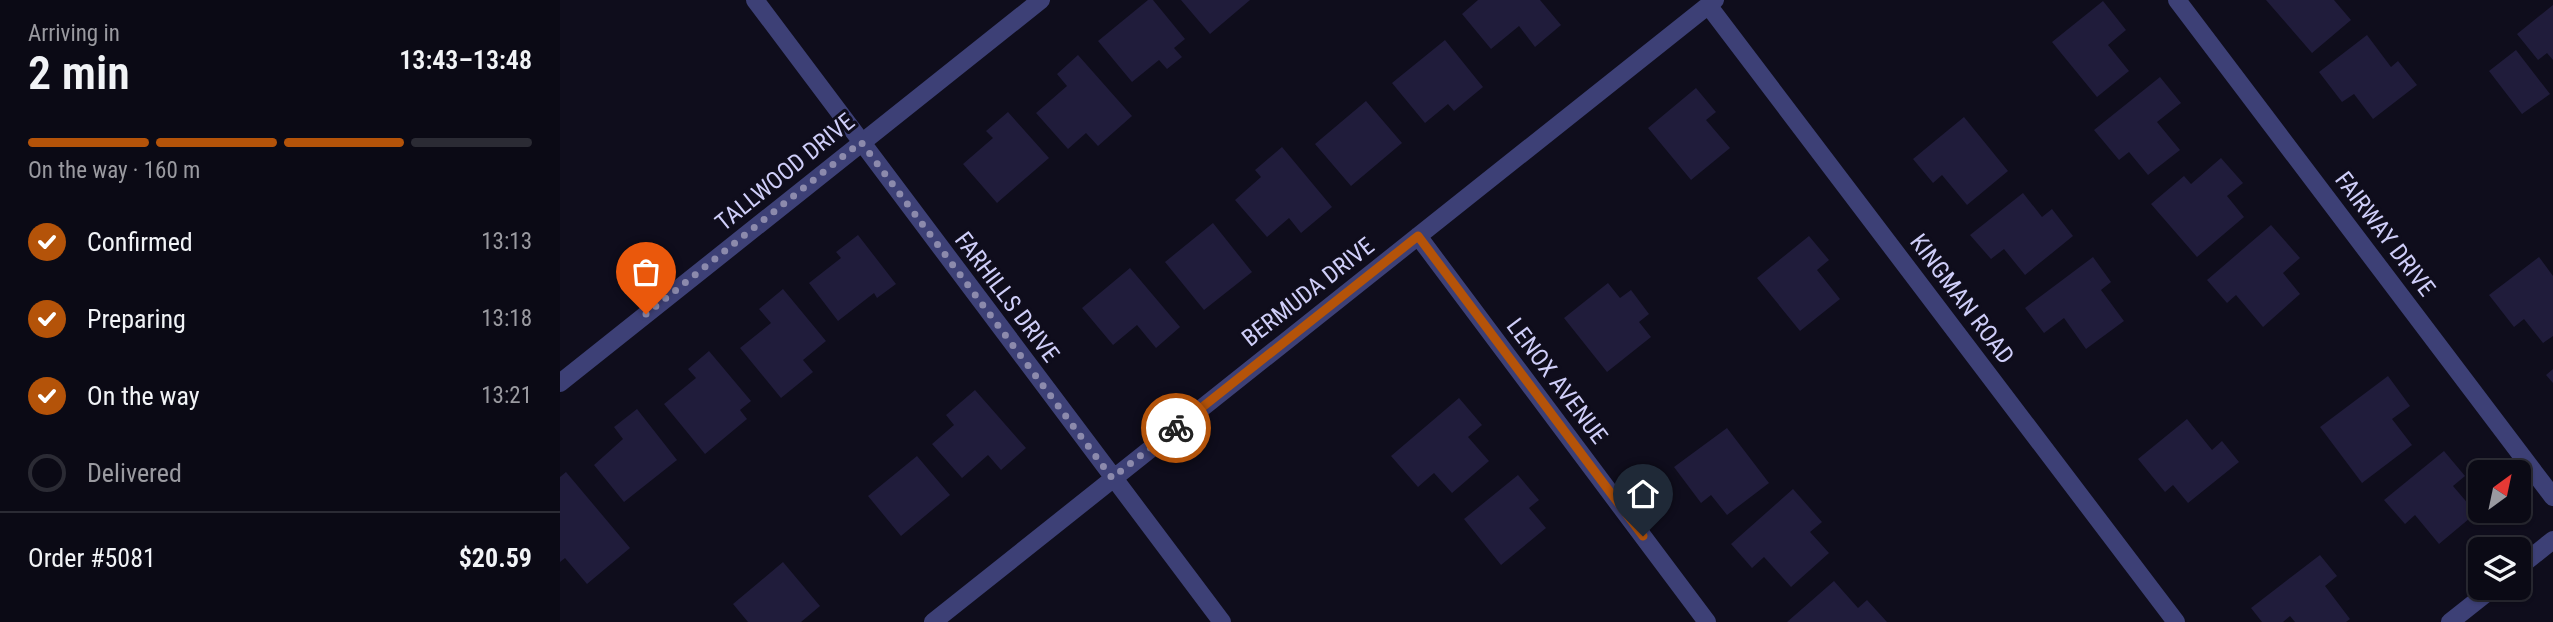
<!DOCTYPE html>
<meta charset="utf-8">
<style>
:root{--surface:#0b0a15;--page:#191822;--text:#f1f3f6;--muted:#9a9aa0;--line:#2b2b34;--accent:#b45309}
body{margin:0;font-family:"Roboto Condensed",sans-serif;background:var(--page);color:var(--text);height:100vh;display:flex;flex-direction:column;font-size:26px;white-space:nowrap}
*{box-sizing:border-box;margin:0}
p{font-size:23px;color:var(--muted)}
.icon{flex:none;width:38px;height:38px;fill:none;stroke:currentColor;stroke-width:2;stroke-linecap:round;stroke-linejoin:round}
.map{position:relative;flex:1;overflow:hidden}
.panel{display:flex;flex-direction:column;background:var(--surface);width:560px}
.panel>*{flex:none}
.needle{width:46px;rotate:33deg}
.controls{position:absolute;left:1908px;top:460px;display:grid;gap:14px}
.controls a{display:grid;place-items:center;width:63px;height:63px;border-radius:10px;background:var(--surface);box-shadow:0 2px 5px #0004,0 0 0 2px var(--line);font-size:35px}
.pin{position:absolute;display:grid;place-items:center;width:60px;height:60px;color:#fff;margin:-72px -30px;border-radius:50% 50% 50% 0;rotate:-45deg;box-shadow:0 0 7px #0007}
.pin .icon{rotate:45deg}
.courier{position:absolute;display:grid;place-items:center;width:70px;height:70px;margin:-35px;border:5px solid #b45309;border-radius:50%;background:#fff;color:#222;box-shadow:0 2px 9px #0007}
.overview em{font-style:normal;font-weight:600}
.overview div{display:flex;flex-direction:column-reverse}
.overview{display:flex;align-items:center;justify-content:space-between;height:119px;padding:0 28px}
h1{font-size:46px;font-weight:600;line-height:52px}
.bar{display:grid;grid-template-columns:repeat(4,1fr);gap:10px 7px;align-content:center;height:84px;padding:0 28px}
.bar i{height:9px;border-radius:5px;background:var(--line)}
.bar .active{background:var(--accent)}
.bar p{grid-column:span 4}
.line{display:flex;align-items:center;gap:18px;padding:0 28px;border-top:2px solid var(--line)}
.line div{flex:1}
ol{padding:0 28px;list-style:none}
li{display:flex;align-items:center;gap:21px;height:77px}
li p{margin-inline-start:auto}
li .icon{padding:7px;border-radius:50%;background:var(--accent);color:#fff;stroke-width:4}
li:last-child{color:var(--muted)}
li i{width:38px;height:38px;border:4px solid var(--line);border-radius:50%}
main{display:flex;flex:1;min-height:0}
.map>svg:first-child{display:block}
.building{fill:#201c3b}
.lines{fill:none;stroke-linecap:round;stroke-linejoin:round}
.street{stroke:#3d4076;stroke-width:18}
.done{stroke:#8c8aac;stroke-width:7;stroke-dasharray:0 12.6}
.route{stroke:#b45309;stroke-width:9}
.labels{text-anchor:middle;dominant-baseline:central;stroke-width:6;stroke-linejoin:round;paint-order:stroke}
.street-label{font-size:24px;fill:#cfcef9;stroke:#0f0d1c}
</style>
<main>
<section class="panel">
<div class="overview"><div><h1>2 min</h1><p>Arriving in</p></div><em>13:43–13:48</em></div>
<div class="bar"><i class="active"></i><i class="active"></i><i class="active"></i><i></i><p>On the way · 160 m</p></div>
<ol>
<li><svg class="icon" aria-label="check" viewBox="0 0 24 24"><path d="M5 12l5 5 9-10"/></svg>Confirmed<p>13:13</p></li>
<li><svg class="icon" aria-label="check" viewBox="0 0 24 24"><path d="M5 12l5 5 9-10"/></svg>Preparing<p>13:18</p></li>
<li><svg class="icon" aria-label="check" viewBox="0 0 24 24"><path d="M5 12l5 5 9-10"/></svg>On the way<p>13:21</p></li>
<li><i></i>Delivered</li>
</ol>
<div class="line" style="height:91px"><div>Order #5081</div><b>$20.59</b></div>
</section>
<div class="map">
<svg width="1993" height="622" viewBox="0 0 1993 622">
<rect width="100%" height="100%" fill="#0f0d1c"/>
<path class="building" d="M588 0H593L625 39 614 48 622 57 607 69 599 60 572 82 538 41Z
M621 0H690L650 34Z
M918 0H980L1001 25 975 47 959 26 931 49 902 14Z
M1706 0H1774L1791 20 1752 53Z
M1543 1 1566 30 1548 45 1569 71 1537 97 1492 42Z
M1993 5V60L1987 53 1978 60 1957 34Z
M1807 35 1831 67 1838 61 1857 85 1813 119 1794 94 1782 102 1759 72Z
M885 40 923 87 894 111 888 104 865 123 832 83Z
M1956 50 1990 94 1962 114 1929 71Z
M518 55 572 116 538 146 526 133 508 149 476 113 507 86 497 74Z
M1600 77 1621 103 1597 122 1620 150 1588 175 1569 152 1559 160 1534 130Z
M1136 88 1156 112 1146 120 1170 148 1131 180 1088 128Z
M806 101 842 143 791 186 755 144Z
M448 112 489 158 437 203 403 164 433 138 426 131Z
M1404 117 1448 171 1407 205 1382 175 1373 183 1353 159Z
M722 147 772 207 741 233 729 218 707 237 675 200 701 177 695 170Z
M1661 158 1683 183 1667 196 1684 217 1637 257 1591 204 1624 176 1631 184Z
M1463 193 1482 217 1492 209 1513 236 1465 275 1444 249 1431 259 1410 235Z
M653 223 692 272 644 310 605 262Z
M1711 225 1740 258 1723 273 1740 294 1703 327 1676 295 1667 303 1647 280Z
M298 235 336 284 317 298 314 293 278 321 249 283 281 258 276 252Z
M1249 236 1269 260 1257 270 1280 299 1240 331 1197 278Z
M1533 257 1551 282 1541 290 1564 321 1526 349 1504 318 1484 333 1465 308Z
M1979 257 1993 276V336L1983 343 1964 319 1954 327 1929 295Z
M570 268 620 327 596 348 577 325 553 345 522 308Z
M1048 283 1060 298 1071 290 1089 314 1079 322 1091 337 1047 372 1004 318Z
M223 289 266 341 243 360 253 372 221 398 180 348 211 323 199 309Z
M149 351 191 401 180 410 187 419 145 454 104 404 136 378 128 369Z
M1993 369V383L1986 375Z
M1828 376 1850 406 1832 419 1852 445 1802 483 1760 427Z
M415 390 466 448 441 470 428 455 402 478 372 444 394 425 386 415Z
M899 398 922 425 908 437 929 461 892 493 874 473 858 487 831 456Z
M77 409 117 460 64 502 34 465 63 439 54 427Z
M1627 419 1652 450 1662 441 1679 462 1628 503 1613 485 1605 492 1578 459Z
M1167 428 1209 483 1167 515 1151 495 1141 503 1114 467Z
M1884 451 1905 476 1893 486 1916 513 1879 544 1855 515 1845 524 1824 500Z
M357 456 390 495 341 536 308 496Z
M6 472 70 548 27 584 5 558 0 562V477Z
M958 475 979 500 969 508 986 528 941 565 904 519Z
M1233 489 1262 522 1250 532 1269 553 1231 587 1204 557 1192 568 1171 544Z
M1760 555 1777 576 1765 586 1790 619 1786 622H1735L1730 616 1723 622H1702L1691 608Z
M223 562 260 606 241 622H188L173 604Z
M1274 581 1298 608 1307 600 1327 622H1227Z"/>
<g class="lines">
<path class="street" d="M195 0 662 622
M1617 0 1993 497
M1148 5 1616 622
M858 236 1147 622
M0 383 481 0
M1958 568 1993 540
M373 622 1155 0
M1890 622 1933 588"/>
</g>
<g class="lines">
<path class="done" d="M86 314 301 142 552 478 616 428"/>
<path class="route" d="M616 428 858 236 1083 536"/>
</g>
<g class="labels">
<g class="street-label">
<text transform="translate(225 172) rotate(-39)">TALLWOOD DRIVE</text>
<text transform="translate(1825 234) rotate(53)">FAIRWAY DRIVE</text>
<text transform="translate(748 292) rotate(-38)">BERMUDA DRIVE</text>
<text transform="translate(447 297) rotate(53)">FARHILLS DRIVE</text>
<text transform="translate(1402 299) rotate(53)">KINGMAN ROAD</text>
<text transform="translate(997 381) rotate(53)">LENOX AVENUE</text>
</g>
</g>
</svg>
<div class="controls">
<a><svg class="needle" viewBox="-14 -14 28 28"><path d="M0-13l5 13h-10z" fill="#e53935"/><path d="M0 13l5-13h-10z" fill="#9a9aa0"/></svg></a>
<a><svg class="icon" aria-label="layers" viewBox="0 0 24 24"><path d="M12 4l9 5-9 5-9-5zM3 14l9 5 9-5"/></svg></a>
</div>
<div class="pin" style="left:86px;top:314px;background:#ea580c"><svg class="icon" aria-label="bag" viewBox="0 0 24 24"><path d="M5 8h14l-1 12H6zM9 8a3 3 0 0 1 6 0"/></svg></div>
<div class="pin" style="left:1083px;top:536px;background:#1f2937"><svg class="icon" aria-label="home" viewBox="0 0 24 24"><path d="M3 11l9-7 9 7M6 9v11h12V9"/></svg></div>
<div class="courier" style="left:616px;top:428px"><svg class="icon" aria-label="bike" viewBox="0 0 24 24"><circle cx="6" cy="16" r="4"/><circle cx="18" cy="16" r="4"/><path d="M6 16l4-8h5l3 8M10 8l3 8H6M13 5h3"/></svg></div>
</div>
</main>
